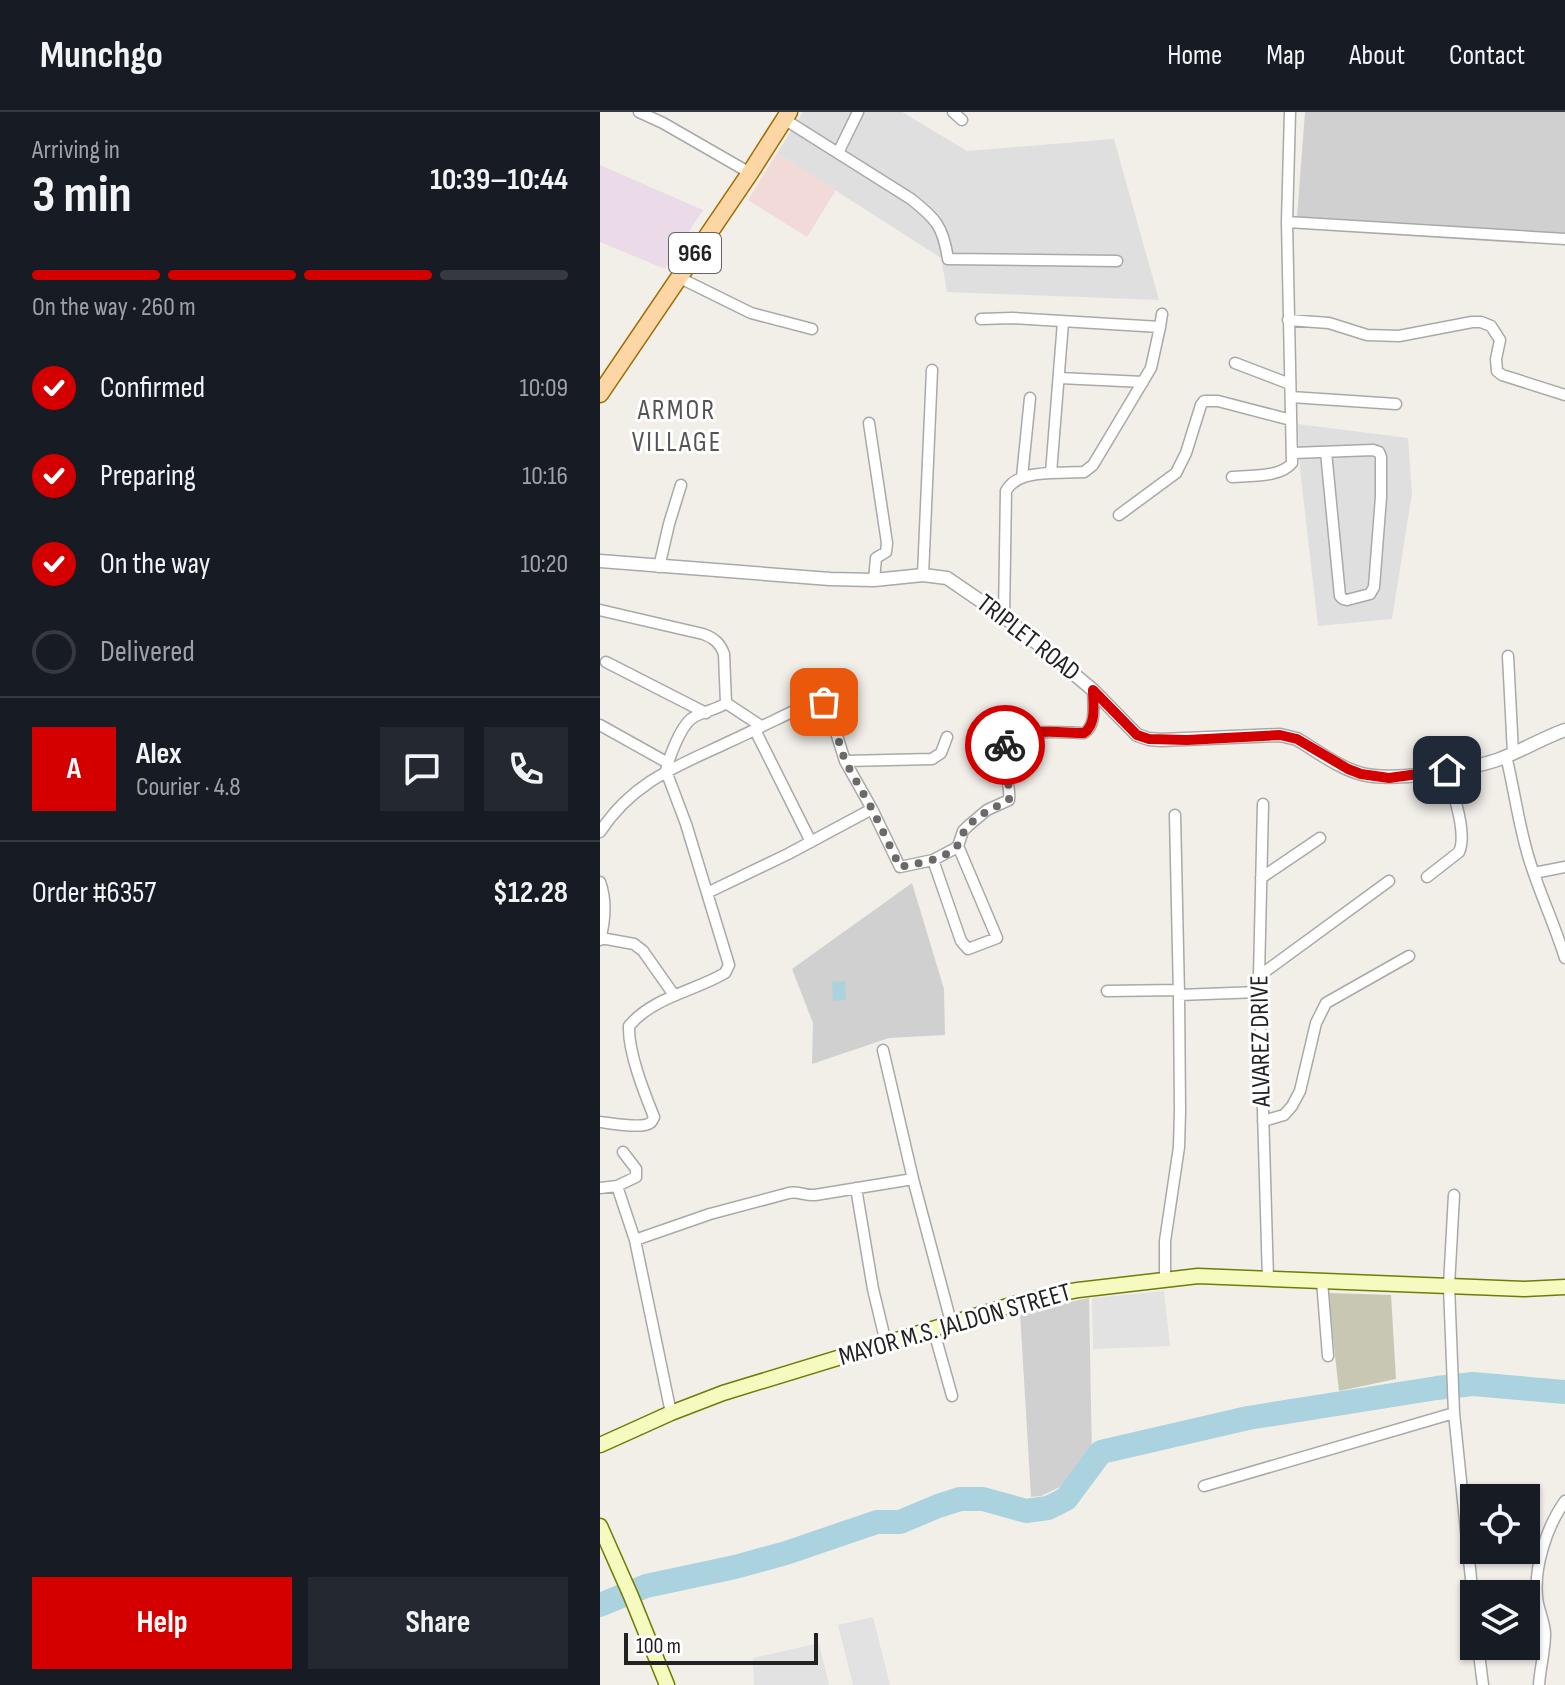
<!DOCTYPE html>
<meta charset="utf-8">
<style>
:root{--surface:#171b24;--page:#242831;--text:#f1f3f6;--muted:#9ea1a6;--line:#363941;--accent:#d40000}
body{margin:0;font-family:"Sofia Sans Condensed",sans-serif;background:var(--page);color:var(--text);height:100vh;display:flex;flex-direction:column;font-size:30px;white-space:nowrap}
*{box-sizing:border-box;margin:0}
p{font-size:26px;color:var(--muted)}
.icon{flex:none;width:44px;height:44px;fill:none;stroke:currentColor;stroke-width:2;stroke-linecap:round;stroke-linejoin:round}
.map{position:relative;flex:1;overflow:hidden}
.side{display:flex;flex-direction:column;background:var(--surface);width:600px}
.side>*{flex:none}
.controls{position:absolute;left:860px;top:1372px;display:grid;gap:16px}
.controls a{display:grid;place-items:center;width:80px;height:80px;border-radius:0px;background:var(--surface);box-shadow:0 2px 6px #0004;font-size:40px}
.scale{position:absolute;left:24px;bottom:20px;width:194px;box-sizing:border-box;padding-left:8px;border:4px solid #222;border-top:0;font-size:22px;line-height:28px;white-space:nowrap;color:#222;-webkit-text-stroke:6px #fff;paint-order:stroke}
.pin{position:absolute;display:grid;place-items:center;width:68px;height:68px;color:#fff;margin:-34px;border-radius:16px;box-shadow:0 4px 12px #0006}
.courier{position:absolute;display:grid;place-items:center;width:80px;height:80px;margin:-40px;border:6px solid #d40000;border-radius:50%;background:#fff;color:#222;box-shadow:0 2px 10px #0007}
.head em{font-style:normal;font-weight:700}
.head div{display:flex;flex-direction:column-reverse}
.head{display:flex;align-items:center;justify-content:space-between;height:136px;padding:0 32px}
h1{font-size:52px;font-weight:700;line-height:60px}
.bar{display:grid;grid-template-columns:repeat(4,1fr);gap:12px 8px;align-content:center;height:96px;padding:0 32px}
.bar i{height:10px;border-radius:6px;background:var(--line)}
.bar .on{background:var(--accent)}
.bar p{grid-column:span 4}
.line{display:flex;align-items:center;gap:20px;padding:0 32px;border-top:2px solid var(--line)}
.line div{flex:1}
.round{display:grid;place-items:center;flex:none;width:84px;height:84px;border-radius:0px;background:var(--page)}
ol{padding:0 32px;list-style:none}
li{display:flex;align-items:center;gap:24px;height:88px}
li p{margin-inline-start:auto}
li .icon{padding:8px;border-radius:50%;background:var(--accent);color:#fff;stroke-width:4}
li:last-child{color:var(--muted)}
li i{width:44px;height:44px;border:4px solid var(--line);border-radius:50%}
.primary-button{display:flex;gap:16px;margin-top:auto;padding:16px 32px}
.primary-button a{flex:1;height:92px;border-radius:0px;background:var(--accent);color:#fff;font-size:32px;font-weight:700;line-height:92px;text-align:center}
.primary-button a+a{background:var(--page);color:var(--text)}
header{display:flex;align-items:center;gap:48px;box-sizing:border-box;height:112px;padding:0 40px;background:var(--surface);border-bottom:2px solid var(--line)}
header strong{font-size:38px}
nav{display:flex;gap:44px;margin-inline-start:auto;font-size:28px}
main{display:flex;flex:1;min-height:0}
.map>svg:first-child{display:block}
.residential{fill:#e0dfdf}
.commercial{fill:#f2dad9}
.industrial{fill:#ebdbe8}
.religious{fill:#d0d0d0}
.construction{fill:#c7c7b4}
.parking{fill:#e2e2e2}
.water{fill:#aad3df}
.lines{fill:none;stroke-linecap:round;stroke-linejoin:round}
.river{stroke:#aad3df;stroke-width:24}
.minor-casing{stroke:#a9a9a9;stroke-width:13}
.tertiary-casing{stroke:#a9a9a9;stroke-width:15}
.secondary-casing{stroke:#707d05;stroke-width:17}
.primary-casing{stroke:#a06b00;stroke-width:19}
.minor{stroke:#fff;stroke-width:10}
.tertiary{stroke:#fff;stroke-width:12}
.secondary{stroke:#f7fabf;stroke-width:14}
.primary{stroke:#fcd6a4;stroke-width:16}
.done{stroke:#6b6a68;stroke-width:8;stroke-dasharray:0 14.4}
.route{stroke:#d40000;stroke-width:10}
.labels{text-anchor:middle;dominant-baseline:central;stroke-width:6;stroke-linejoin:round;paint-order:stroke}
.shield{fill:#fff;stroke:#646464;stroke-width:2}
.shield-label{font-size:24px;font-weight:bold;fill:#222}
.street-label{font-size:26px;fill:#222;stroke:#fff}
.neighbourhood-label{font-size:28px;letter-spacing:2px;fill:#555;stroke:#fff}
</style>
<header>
<strong>Munchgo</strong>
<nav><a>Home</a><a>Map</a><a>About</a><a>Contact</a></nav>
</header>
<main>
<section class="side">
<div class="head"><div><h1>3 min</h1><p>Arriving in</p></div><em>10:39–10:44</em></div>
<div class="bar"><i class="on"></i><i class="on"></i><i class="on"></i><i></i><p>On the way · 260 m</p></div>
<ol>
<li><svg class="icon" aria-label="check" viewBox="0 0 24 24"><path d="M5 12l5 5 9-10"/></svg>Confirmed<p>10:09</p></li>
<li><svg class="icon" aria-label="check" viewBox="0 0 24 24"><path d="M5 12l5 5 9-10"/></svg>Preparing<p>10:16</p></li>
<li><svg class="icon" aria-label="check" viewBox="0 0 24 24"><path d="M5 12l5 5 9-10"/></svg>On the way<p>10:20</p></li>
<li><i></i>Delivered</li>
</ol>
<div class="line" style="height:144px"><b class="round" style="background:var(--accent);color:#fff">A</b><div><b>Alex</b><p>Courier · 4.8</p></div><a class="round"><svg class="icon" aria-label="chat" viewBox="0 0 24 24"><path d="M4 5h16v11H9l-5 4z"/></svg></a><a class="round"><svg class="icon" aria-label="phone" viewBox="0 0 24 24"><path d="M5 4h4l2 5-3 2q2 4 5 5l2-3 5 2v4C11 20 4 13 5 4z"/></svg></a></div>
<div class="line" style="height:104px"><div>Order #6357</div><b>$12.28</b></div>
<div class="primary-button"><a>Help</a><a>Share</a></div>
</section>
<div class="map">
<svg width="965" height="1573" viewBox="0 0 965 1573">
<rect width="100%" height="100%" fill="#f2efe9"/>
<path class="residential" d="M203 0H302L367 39 514 27 559 188 347 180 341 146 177 41Z
M698 312 808 326 812 381 792 507 718 514 700 357Z"/>
<path class="commercial" d="M177 41 236 78 207 125 148 88Z"/>
<path class="industrial" d="M0 53 103 98 65 157 0 130Z"/>
<path class="religious" d="M705 0H965V122L697 105Z
M312 771 344 877 345 923 289 926 212 952 213 911 192 857Z
M489 1186 492 1345 480 1354 460 1375 441 1384 431 1385 420 1200Z"/>
<path class="construction" d="M728 1181 791 1183 796 1267 739 1279Z"/>
<path class="parking" d="M564 1179 570 1234 493 1237 492 1186Z
M273 1505 290 1573H253L238 1513Z
M219 1531 229 1573H154L153 1546Z"/>
<path class="water" d="M245 869 246 888 233 889 232 870Z"/>
<g class="lines">
<path class="river" d="M0 1493 46 1474 135 1455 186 1441 277 1410H300L338 1394 360 1387H383L426 1399 448 1396 466 1387 501 1340 648 1306 837 1276 873 1272 965 1280"/>
<g class="minor-casing">
<path id="minor" d="M39 0 63 11 150 61
M353 0 362 8
M184 7 311 87C336 107 343 114 348 147L517 149
M238 41 258 0
M687 110 965 127
M78 165 151 201 212 217
M381 207 412 206 560 215 562 202
M688 208 729 211 767 223 799 224 872 210H881L891 214 900 228 896 247 897 259 902 263 965 283
M635 251 690 272
M460 266 543 270
M691 285 796 292
M269 311 287 431 286 440 276 446 274 468
M693 341 773 338 779 340 781 345V385L774 475 770 482 747 488 743 487 740 484 726 340
M451 361 484 360 493 353 551 256 560 215
M422 365 430 286
M632 365C650 363 680 366 692 351L687 110 690 0
M519 403 576 361 586 341 601 293 604 289H618L691 308
M59 455 69 412 81 373
M323 463 332 258
M0 498 103 522C114 526 120 531 124 542L126 591C115 599 101 599 91 607 80 616 69 645 66 659L86 712 129 853 125 861C95 879 53 885 29 914 28 940 44 980 54 1005 53 1007 52 1010 50 1011 42 1017 10 1011 0 1010
M404 505 406 379C415 363 434 362 451 361L463 210
M908 544 913 641
M6 550 106 601
M126 591 161 614
M0 613 68 651
M155 618 211 730
M906 644C915 680 919 718 931 753 941 784 955 814 965 846
M245 649 332 647 341 641 347 625
M663 692 659 864 668 1167
M0 720C33 669 78 654 131 629 159 616 187 602 215 589L222 588 228 595 245 649 272 697 300 755 333 748 354 737 358 734 363 719 368 714 387 698 409 688C411 672 402 655 404 639 406 613 466 621 484 621 497 613 493 592 493 578
M333 748 361 829 368 837 397 826 358 734
M934 761 965 755
M827 765 859 740C868 721 852 679 847 658
M661 766 720 726
M0 770C7 789 5 809 0 828
M107 781 188 742 272 697
M1 826 34 832 43 839 74 883
M659 864 789 769
M507 879 579 878
M579 883 659 880
M283 938 313 1067 351 1210
M663 1009 684 1003 692 994 700 979 716 911 726 891 809 844
M17 1074 35 1128 71 1301
M0 1076 17 1074 36 1065V1057L23 1040
M256 1076 273 1177 286 1231
M854 1083 849 1174 854 1301 874 1496
M35 1128 110 1102 189 1081C198 1079 206 1084 215 1083L313 1067
M565 1167V1129L579 1035 580 999 579 883 575 703
M722 1169 728 1244
M333 1216 352 1284
M604 1374 854 1301
M878 1534 883 1573
M939 1573C940 1556 945 1539 945 1522 945 1510 938 1498 937 1485 934 1454 947 1414 965 1389"/>
</g>
<g class="tertiary-casing">
<path id="tertiary" d="M0 449 230 467 274 468 323 463 347 466 404 505 438 532 493 578 537 623 549 627 561 628 680 623 697 627C717 639 739 656 762 662 792 670 867 658 897 648 920 640 942 626 965 618"/>
</g>
<g class="secondary-casing">
<path id="secondary" d="M0 1333 71 1301 123 1281 411 1193 449 1183 478 1178 598 1164 924 1177 965 1175
M0 1414 31 1484 67 1573"/>
</g>
<g class="primary-casing">
<path id="primary" d="M0 282 150 61 189 0"/>
</g>
<use href="#minor" class="minor"/>
<use href="#tertiary" class="tertiary"/>
<use href="#secondary" class="secondary"/>
<use href="#primary" class="primary"/>
</g>
<g class="lines">
<path class="done" d="M224 590 228 595 245 649 272 697 300 755C318 751 339 749 354 737 361 732 361 722 367 715 379 702 394 696 409 688 411 670 401 651 405 633"/>
<path class="route" d="M405 633C424 614 459 621 484 621 497 612 493 592 493 578L537 623 549 627 587 628 680 623 697 627 748 657 761 662 789 666 847 658"/>
</g>
<g class="labels">
<rect class="shield" x="69" y="121" width="52" height="40" rx="6"/>
<g class="shield-label">
<text x="95" y="141">966</text>
</g>
<g class="street-label">
<text transform="translate(428 526) rotate(38)">TRIPLET ROAD</text>
<text transform="translate(661 929) rotate(-91)">ALVAREZ DRIVE</text>
<text transform="translate(355 1213) rotate(-16)">MAYOR M.S. JALDON STREET</text>
</g>
<g class="neighbourhood-label">
<text x="77" y="298">ARMOR<tspan x="77" dy="32">VILLAGE</tspan></text>
</g>
</g>
</svg>
<div class="controls">
<a><svg class="icon" aria-label="locate" viewBox="0 0 24 24"><circle cx="12" cy="12" r="6"/><path d="M12 2v4M12 18v4M2 12h4M18 12h4"/></svg></a>
<a><svg class="icon" aria-label="layers" viewBox="0 0 24 24"><path d="M12 4l9 5-9 5-9-5zM3 14l9 5 9-5"/></svg></a>
</div>
<div class="scale">100 m</div>
<div class="pin" style="left:224px;top:590px;background:#ea580c"><svg class="icon" aria-label="bag" viewBox="0 0 24 24"><path d="M5 8h14l-1 12H6zM9 8a3 3 0 0 1 6 0"/></svg></div>
<div class="pin" style="left:847px;top:658px;background:#1f2937"><svg class="icon" aria-label="home" viewBox="0 0 24 24"><path d="M3 11l9-7 9 7M6 9v11h12V9"/></svg></div>
<div class="courier" style="left:405px;top:633px"><svg class="icon" aria-label="bike" viewBox="0 0 24 24"><circle cx="6" cy="16" r="4"/><circle cx="18" cy="16" r="4"/><path d="M6 16l4-8h5l3 8M10 8l3 8H6M13 5h3"/></svg></div>
</div>
</main>
